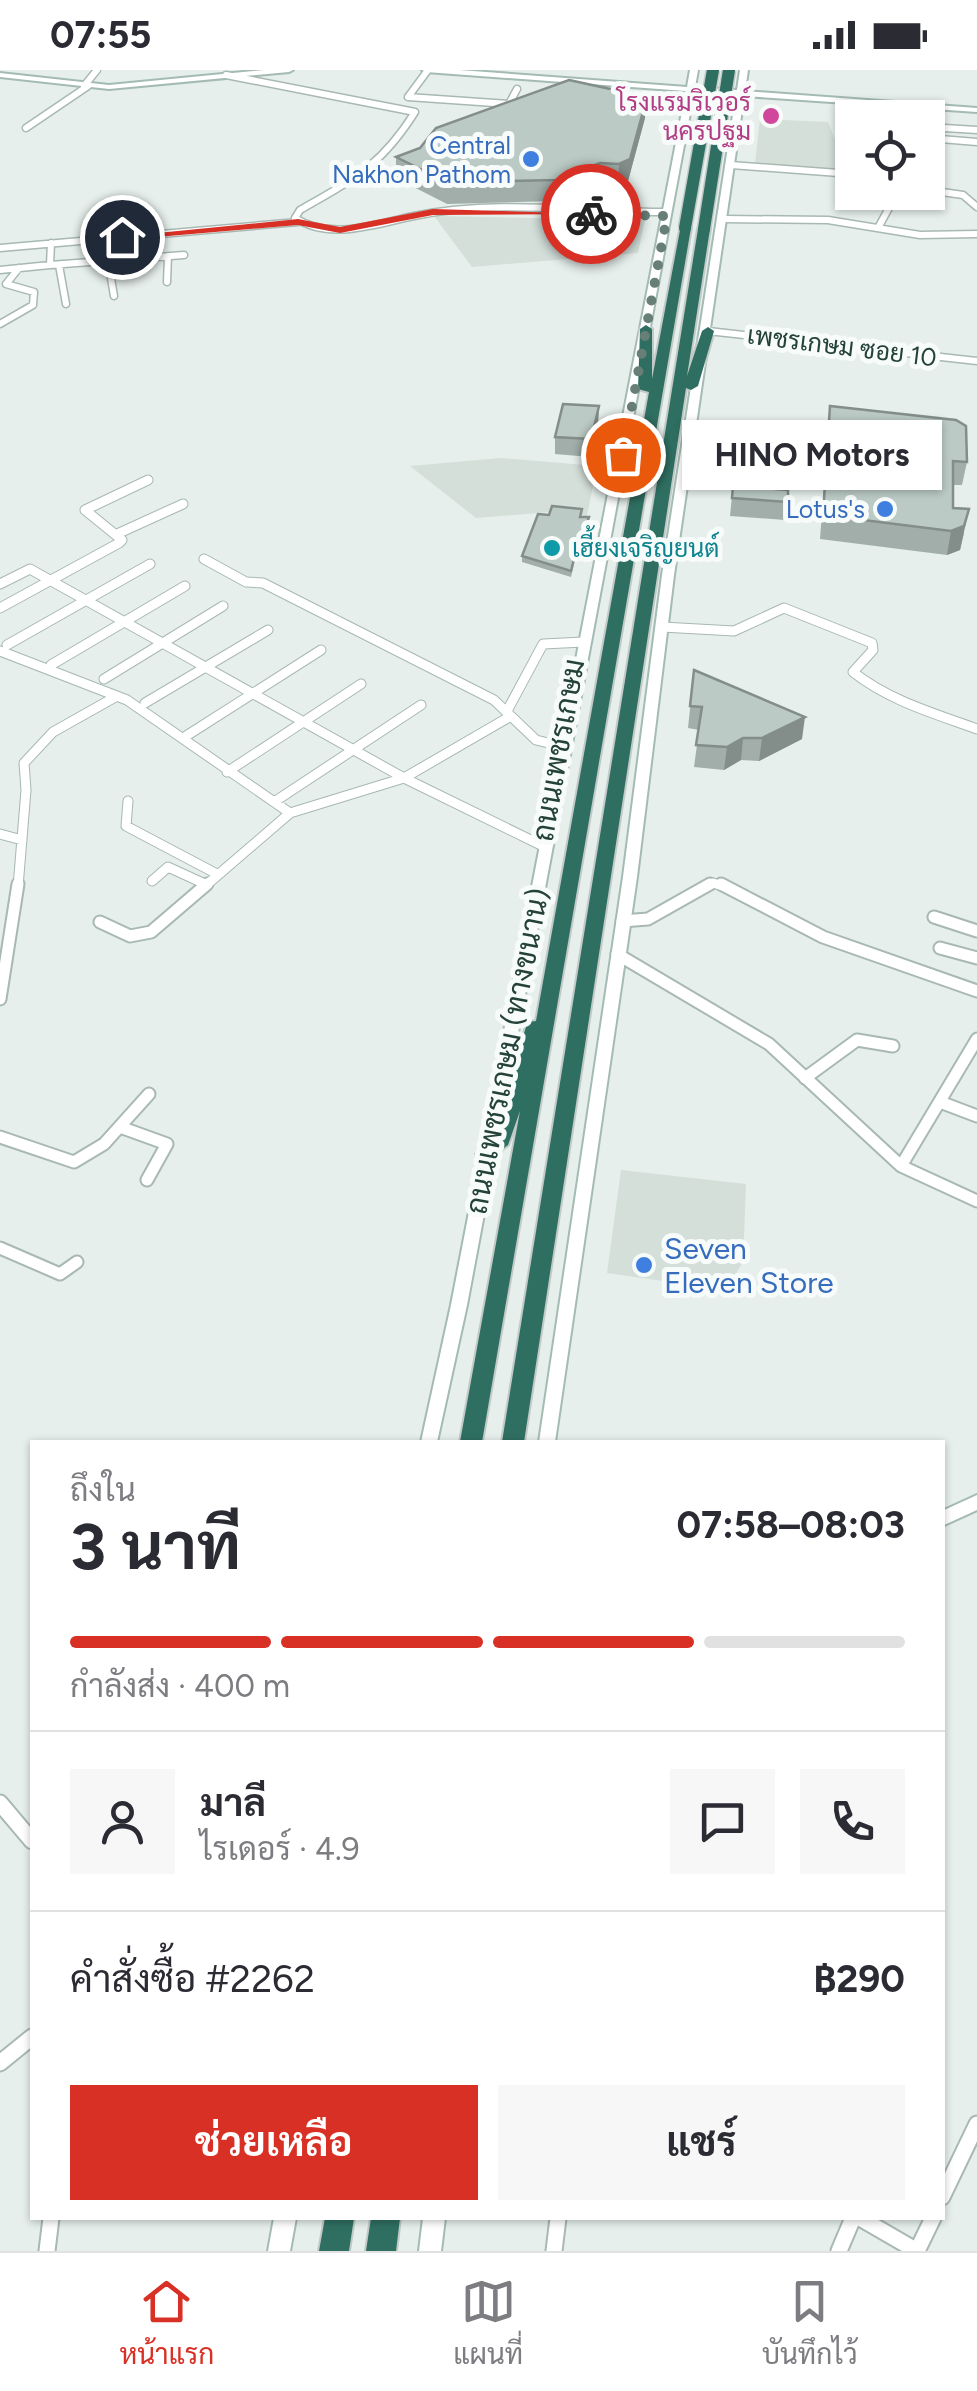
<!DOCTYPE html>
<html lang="th">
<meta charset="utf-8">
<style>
:root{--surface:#fff;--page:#f7f7f7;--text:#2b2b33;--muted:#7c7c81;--line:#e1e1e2;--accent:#d93025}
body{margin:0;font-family:Figtree,Sarabun,sans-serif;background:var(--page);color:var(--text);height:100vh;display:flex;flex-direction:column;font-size:38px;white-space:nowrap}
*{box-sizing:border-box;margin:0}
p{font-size:32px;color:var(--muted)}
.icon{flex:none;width:55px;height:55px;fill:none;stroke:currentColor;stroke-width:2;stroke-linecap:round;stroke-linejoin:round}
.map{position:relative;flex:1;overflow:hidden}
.panel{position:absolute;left:30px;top:1370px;width:915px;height:780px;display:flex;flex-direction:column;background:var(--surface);border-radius:0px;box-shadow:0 2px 8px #0004}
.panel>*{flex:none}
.controls{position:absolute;left:835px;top:30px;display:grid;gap:20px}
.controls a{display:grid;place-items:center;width:110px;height:110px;border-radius:0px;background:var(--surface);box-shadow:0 2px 8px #0004;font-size:50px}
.pin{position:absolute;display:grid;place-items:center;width:85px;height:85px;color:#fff;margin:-42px;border:5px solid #fff;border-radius:50%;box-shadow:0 2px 10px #0007}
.courier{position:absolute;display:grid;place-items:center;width:100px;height:100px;margin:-50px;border:8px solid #d93025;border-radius:50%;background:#fff;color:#222;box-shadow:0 2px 12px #0007}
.bubble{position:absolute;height:70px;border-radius:0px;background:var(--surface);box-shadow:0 2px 8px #0004;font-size:32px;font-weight:700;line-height:70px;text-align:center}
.overview em{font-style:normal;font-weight:700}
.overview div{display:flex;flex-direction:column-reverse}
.overview{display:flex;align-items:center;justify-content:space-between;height:170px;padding:0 40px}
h1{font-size:65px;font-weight:700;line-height:75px}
.bar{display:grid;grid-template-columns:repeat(4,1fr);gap:15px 10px;align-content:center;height:120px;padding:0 40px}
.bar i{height:12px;border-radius:8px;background:var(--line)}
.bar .active{background:var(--accent)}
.bar p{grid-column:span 4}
.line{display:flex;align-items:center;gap:25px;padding:0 40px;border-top:2px solid var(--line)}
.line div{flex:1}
.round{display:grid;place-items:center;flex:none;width:105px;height:105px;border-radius:0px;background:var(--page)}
.cta{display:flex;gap:20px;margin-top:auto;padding:20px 40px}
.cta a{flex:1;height:115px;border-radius:0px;background:var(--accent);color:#fff;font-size:40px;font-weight:700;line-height:115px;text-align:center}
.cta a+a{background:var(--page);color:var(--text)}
.status{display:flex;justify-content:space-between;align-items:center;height:70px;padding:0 50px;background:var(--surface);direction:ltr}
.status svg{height:28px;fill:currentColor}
.tab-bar{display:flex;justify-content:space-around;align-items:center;height:140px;border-top:2px solid var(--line);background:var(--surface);font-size:28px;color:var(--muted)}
.tab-bar a{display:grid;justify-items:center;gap:5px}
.tab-bar .active{color:var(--accent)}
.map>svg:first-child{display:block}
.built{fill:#d4dfda}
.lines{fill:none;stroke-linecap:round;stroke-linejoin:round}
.street-far3-casing{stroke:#a8b8b2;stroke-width:9}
.street-far2-casing{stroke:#a8b8b2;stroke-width:11}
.street-far1-casing{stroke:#a8b8b2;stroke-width:15}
.street-casing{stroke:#a8b8b2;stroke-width:19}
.secondary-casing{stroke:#a4bbb3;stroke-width:4}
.highway-casing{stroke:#c2cac8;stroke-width:4}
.street-far3{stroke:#fff;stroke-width:6}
.street-far2{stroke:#fff;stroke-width:9}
.street-far1{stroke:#fff;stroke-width:11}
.street{stroke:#fff;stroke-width:15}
.secondary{fill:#fff;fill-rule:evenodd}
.highway{fill:#2f6f62;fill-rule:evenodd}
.highway-bridge-casing{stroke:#c2cac8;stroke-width:15;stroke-linecap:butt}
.highway-bridge{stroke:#2f6f62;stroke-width:12}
.wall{fill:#a1aea9}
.shaded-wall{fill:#838d89}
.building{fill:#bbcac4;stroke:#838d89;stroke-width:2.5}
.route{fill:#d93025}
.done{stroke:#687f78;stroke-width:10;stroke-dasharray:0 18}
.hotel-dot{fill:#d1479c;stroke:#f7fbf9;stroke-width:4}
.shop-dot{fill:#3f7fe0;stroke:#f7fbf9;stroke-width:4}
.culture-dot{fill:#0f9aa8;stroke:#f7fbf9;stroke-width:4}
.labels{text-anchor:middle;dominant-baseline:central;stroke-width:10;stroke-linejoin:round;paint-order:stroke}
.far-hotel-label{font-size:25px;fill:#b23c85;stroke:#f7fbf9;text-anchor:end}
.far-shop-label{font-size:25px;fill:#366cbe;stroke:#f7fbf9;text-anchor:end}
.far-street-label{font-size:25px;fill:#24423a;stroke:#f7fbf9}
.far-culture-label{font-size:25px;fill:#0d838f;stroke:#f7fbf9;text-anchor:start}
.street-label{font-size:30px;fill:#24423a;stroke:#f7fbf9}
.shop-label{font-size:30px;fill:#366cbe;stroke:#f7fbf9;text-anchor:start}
</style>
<div class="status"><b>07:55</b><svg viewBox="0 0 49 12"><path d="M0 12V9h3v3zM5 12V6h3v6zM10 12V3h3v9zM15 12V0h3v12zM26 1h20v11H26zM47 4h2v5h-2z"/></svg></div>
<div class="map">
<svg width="977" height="2181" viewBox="0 0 977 2181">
<rect width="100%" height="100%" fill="#e6efeb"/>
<path class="built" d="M760 49 828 52 836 72 852 73V101L755 93Z
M434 146 645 150 638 183 472 197Z
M501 388 597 396 587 446 552 442 476 448 410 396Z
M621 1100 746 1114 743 1192 726 1220 607 1203Z"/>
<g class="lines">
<g class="street-far3-casing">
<path id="street-far3" d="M428 0 408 27 509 34 517 19
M226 5 415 42C381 96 354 109 300 140L295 148C331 171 375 154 414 146 496 129 584 142 667 142
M84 16 97 0
M928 57 977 60
M26 58 88 16
M928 68 977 72
M731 95 852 104
M838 103 844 113 841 118 849 123
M928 120 963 125 977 137
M724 149 828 150 920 165 977 164
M878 158 890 136
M51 173 50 195 184 185
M0 178 298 152
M108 191 114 226
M59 195 66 234
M0 200 50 195
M167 212 168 186
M0 254 33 235 34 222 6 214 19 198
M708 261 977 291"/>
</g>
<g class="street-far2-casing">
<path id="street-far2" d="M117 464 183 434
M204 489 246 512 263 513 494 630 536 670 565 677
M0 514 30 499 404 708 545 777
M0 538 119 473 122 470 85 440 148 410
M662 557 734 561 784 538 872 573 873 580 853 602C890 631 933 643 977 659
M7 575 150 494
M0 581 127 630 290 743 404 708 511 646
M51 595 185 516
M104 609 223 536
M145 633 268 560
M507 641 543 574 584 572
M183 668 321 580
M227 702 361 614
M128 731 126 756 217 804
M274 732 421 635
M0 764 22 770
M152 811 168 797 205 814
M18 817 26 720 24 693 53 662 117 626
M204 817 290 743
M706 817 713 813 726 817"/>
</g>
<g class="street-far1-casing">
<path id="street-far1" d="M721 814 823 867 977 921
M934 847 977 861
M622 851 648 849 710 814
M100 852 130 866 151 862 207 814
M940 878 977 888
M617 884 769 974 901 1096 977 1131
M0 929 18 814
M805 1008 857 970 893 976
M940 1032 977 1046
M120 1057 167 1074 147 1110
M0 1067 74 1092 104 1074 149 1024
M901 1096 977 969
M0 1178 60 1204 77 1192"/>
</g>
<g class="street-casing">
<path id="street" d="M0 1733 32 1771
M0 1993 32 1967
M942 2127 977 2054
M860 2148 917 2181 933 2148
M47 2181 51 2148
M554 2181 558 2148
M839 2181 853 2148"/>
</g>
<g class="secondary-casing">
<path id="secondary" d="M264 0H293L289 2 109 19 0 7V3L109 15Z
M422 0H459L687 17 690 0H698L695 17 737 20 740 0H748L745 21 977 38V42L744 26 674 505 637 807 555 1372H539L623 807 662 505 736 25 694 22 467 1235 437 1372H421L451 1235 686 21 426 2Z
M977 1425V1440L942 1456V1441Z
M274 2148H296L290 2181H268Z
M423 2148H445L441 2181H419Z"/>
</g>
<g class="highway-casing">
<path id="highway" d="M681 155 691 158 482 1372H460L520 1041 508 1075 486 1091 476 1084 492 1067 526 957 528 952 536 951 649 322 638 319 640 259 646 255 652 259V309Z
M704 155 710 159 687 306 702 261 708 257 714 261 698 316 691 320 686 318 524 1372H502L698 159Z
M325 2148H354L349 2181H319Z
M371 2148H400L396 2181H366Z"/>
</g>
<use href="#street-far3" class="street-far3"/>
<use href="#street-far2" class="street-far2"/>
<use href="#street-far1" class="street-far1"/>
<use href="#street" class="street"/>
<use href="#secondary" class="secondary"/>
<use href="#highway" class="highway"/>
<g class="highway-bridge-casing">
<path id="highway-bridge" d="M685 158 713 0
M704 159 729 0"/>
</g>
<use href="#highway-bridge" class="highway-bridge"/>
</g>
<path class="wall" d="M645 48 628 111 618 116 600 115 557 131 447 134 396 108V87Z
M599 336 598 354 591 387 555 384V367Z
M830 336 967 392 962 415H953V438L964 463 960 480 947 485 820 469Z
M733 416 788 420 785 450 730 446Z
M549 445 582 447 588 453 583 470 579 471 571 507 522 492V486Z
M694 600 802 669 759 691 741 690 724 700 694 697 699 660 688 658Z"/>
<path class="shaded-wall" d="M647 27 645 48 628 111 618 116 619 94Z
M600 93V115L557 131V110Z
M599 336 598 354 591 387V369Z
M969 439 960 480 947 485 951 461Z
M589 447 583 470 579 471 571 507 580 465Z
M805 647 802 669 759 691 762 668Z
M743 668 741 690 724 700 727 677Z"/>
<path class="building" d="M569 10 647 27 630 89 619 94 600 93 557 110 447 112 396 87 420 78 436 58Z
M563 334 599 336 591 369 555 367Z
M830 336 956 350 966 356 967 392 953 391V438L969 439 964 456 951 461 823 445Z
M733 416 788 420V432L732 428Z
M552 436 582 439 580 447H589L583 464 580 465 571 501 522 486 538 444 549 445Z
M694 600 805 647 762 668H743L727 677 696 675 702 637 690 636Z"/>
<path class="route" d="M433 139 596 144 433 145 340 163 298 155 122 170 117 167 298 149 340 157Z"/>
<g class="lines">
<path class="done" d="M591 144 667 146 623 385"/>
</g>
<circle class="hotel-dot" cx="771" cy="46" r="10"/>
<g class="shop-dot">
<circle cx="531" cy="89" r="10"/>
<circle cx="885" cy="439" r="10"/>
<circle cx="644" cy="1195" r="10"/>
</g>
<circle class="culture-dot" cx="552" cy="478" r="10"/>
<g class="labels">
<g class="far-hotel-label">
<text x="751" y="32">โรงแรมริเวอร์<tspan x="751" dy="29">นครปฐม</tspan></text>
</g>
<g class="far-shop-label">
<text x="511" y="75">Central<tspan x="511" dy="29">Nakhon Pathom</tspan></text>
<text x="865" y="439">Lotus's</text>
</g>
<g class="far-street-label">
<text transform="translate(842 276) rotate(7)">เพชรเกษม ซอย 10</text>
</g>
<g class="far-culture-label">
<text x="572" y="478">เฮี้ยงเจริญยนต์</text>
</g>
<g class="street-label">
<text transform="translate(558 680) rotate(-80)">ถนนเพชรเกษม</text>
<text transform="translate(507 981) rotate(-79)">ถนนเพชรเกษม (ทางขนาน)</text>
</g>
<g class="shop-label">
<text x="664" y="1178">Seven<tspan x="664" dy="34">Eleven Store</tspan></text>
</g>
</g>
</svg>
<div class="controls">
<a><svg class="icon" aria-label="locate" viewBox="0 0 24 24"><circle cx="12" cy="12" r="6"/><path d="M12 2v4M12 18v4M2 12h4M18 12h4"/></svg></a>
</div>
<div class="pin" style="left:623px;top:385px;background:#ea580c"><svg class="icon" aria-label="bag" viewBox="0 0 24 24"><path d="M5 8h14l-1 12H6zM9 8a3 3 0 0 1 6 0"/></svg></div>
<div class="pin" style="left:122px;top:167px;background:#1f2937"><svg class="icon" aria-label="home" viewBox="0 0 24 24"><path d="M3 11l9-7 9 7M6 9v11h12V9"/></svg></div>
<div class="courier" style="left:591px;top:144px"><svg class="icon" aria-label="bike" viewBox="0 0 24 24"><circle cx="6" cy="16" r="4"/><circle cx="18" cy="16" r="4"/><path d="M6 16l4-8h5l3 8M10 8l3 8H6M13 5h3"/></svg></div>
<div class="bubble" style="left:682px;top:350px;width:260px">HINO Motors</div>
<section class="panel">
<div class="overview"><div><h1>3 นาที</h1><p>ถึงใน</p></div><em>07:58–08:03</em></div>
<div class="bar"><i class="active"></i><i class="active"></i><i class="active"></i><i></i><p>กำลังส่ง · 400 m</p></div>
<div class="line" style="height:180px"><a class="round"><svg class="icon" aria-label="person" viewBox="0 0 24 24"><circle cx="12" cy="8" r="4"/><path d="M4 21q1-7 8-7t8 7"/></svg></a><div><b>มาลี</b><p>ไรเดอร์ · 4.9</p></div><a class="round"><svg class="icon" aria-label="chat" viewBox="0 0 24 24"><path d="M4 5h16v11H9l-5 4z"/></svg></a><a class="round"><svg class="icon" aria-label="phone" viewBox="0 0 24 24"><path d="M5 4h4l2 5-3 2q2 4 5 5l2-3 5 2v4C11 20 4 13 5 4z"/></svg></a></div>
<div class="line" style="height:130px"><div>คำสั่งซื้อ #2262</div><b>฿290</b></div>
<div class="cta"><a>ช่วยเหลือ</a><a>แชร์</a></div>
</section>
</div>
<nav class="tab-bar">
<a class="active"><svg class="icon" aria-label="home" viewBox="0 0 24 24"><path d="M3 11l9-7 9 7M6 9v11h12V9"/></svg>หน้าแรก</a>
<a><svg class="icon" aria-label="map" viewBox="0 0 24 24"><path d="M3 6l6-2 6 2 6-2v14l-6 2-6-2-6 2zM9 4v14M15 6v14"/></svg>แผนที่</a>
<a><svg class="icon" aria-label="saved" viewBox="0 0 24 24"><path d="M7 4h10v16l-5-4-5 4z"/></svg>บันทึกไว้</a>
</nav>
